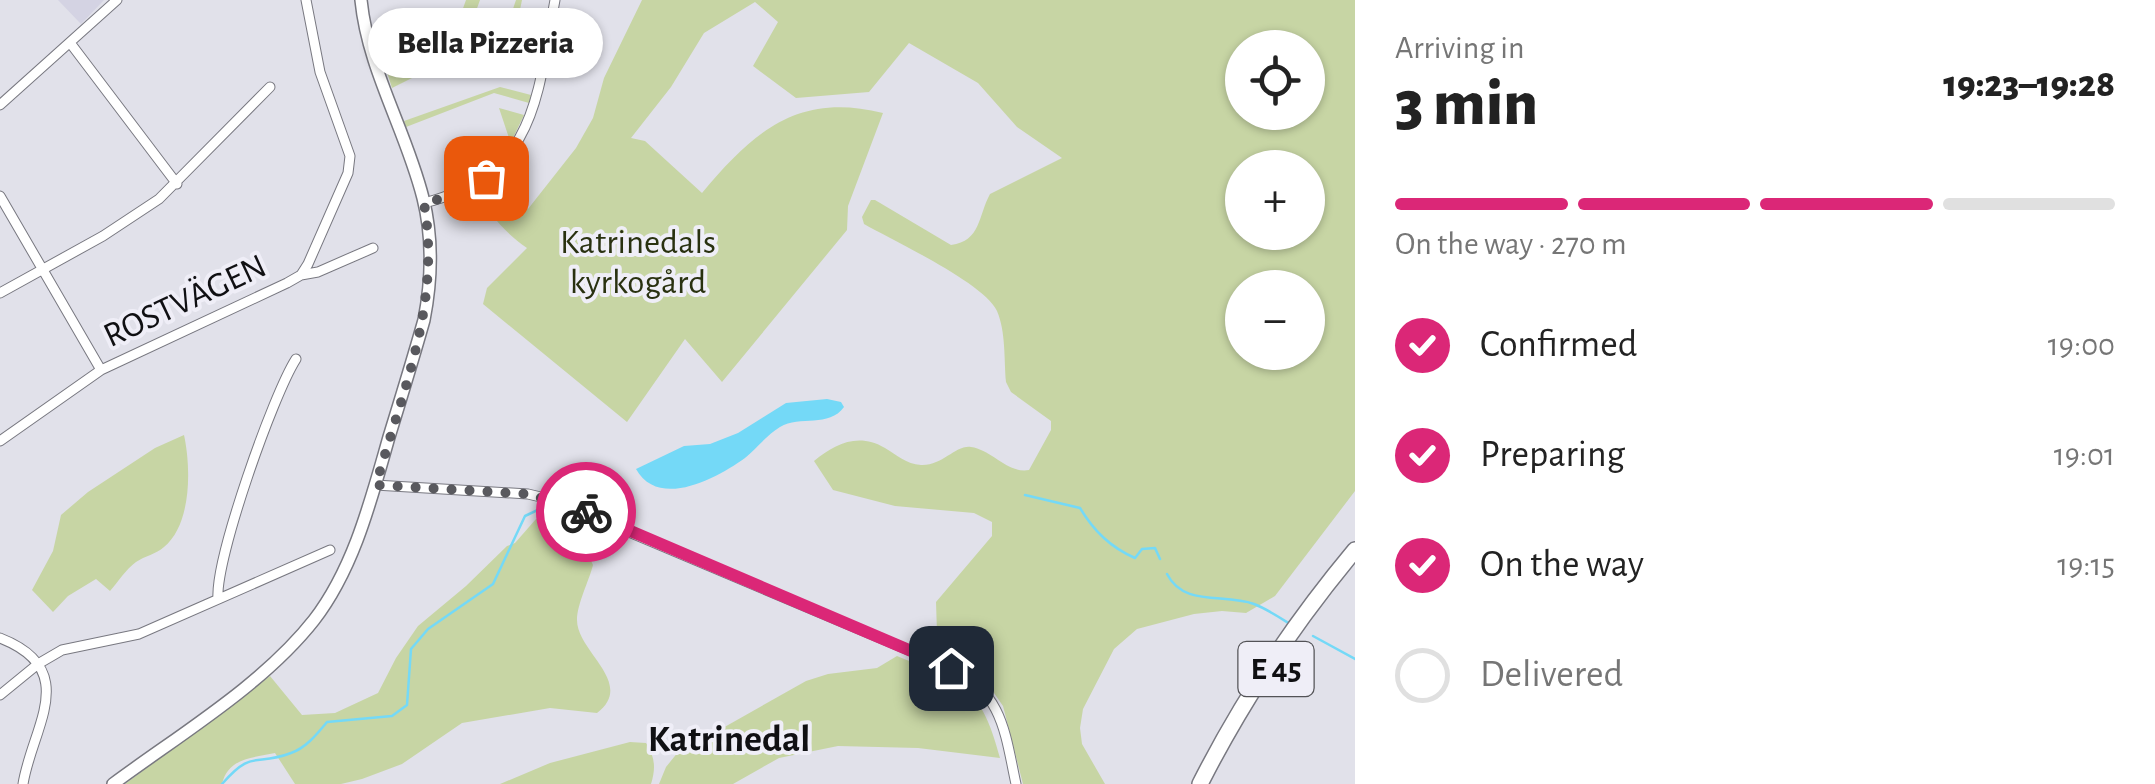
<!DOCTYPE html>
<meta charset="utf-8">
<style>
:root{--surface:#fff;--page:#f6f6f6;--text:#222;--muted:#767676;--line:#e0e0e0;--accent:#db2777}
body{margin:0;font-family:"Alegreya Sans",sans-serif;background:var(--page);color:var(--text);height:100vh;display:flex;flex-direction:column;font-size:38px;white-space:nowrap}
*{box-sizing:border-box;margin:0}
p{font-size:32px;color:var(--muted)}
.icon{flex:none;width:55px;height:55px;fill:none;stroke:currentColor;stroke-width:2;stroke-linecap:round;stroke-linejoin:round}
.map{position:relative;flex:1;overflow:hidden}
.panel{display:flex;flex-direction:column;background:var(--surface);width:800px}
.panel>*{flex:none}
.buttons{position:absolute;left:1225px;top:30px;display:grid;gap:20px}
.buttons a{display:grid;place-items:center;width:100px;height:100px;border-radius:50%;background:var(--surface);box-shadow:0 2px 8px #0004;font-size:50px}
.pin{position:absolute;display:grid;place-items:center;width:85px;height:85px;color:#fff;margin:-42px;border-radius:20px;box-shadow:0 5px 15px #0006}
.courier{position:absolute;display:grid;place-items:center;width:100px;height:100px;margin:-50px;border:8px solid #db2777;border-radius:50%;background:#fff;color:#222;box-shadow:0 2px 12px #0007}
.bubble{position:absolute;height:70px;border-radius:35px;background:var(--surface);box-shadow:0 2px 8px #0004;font-size:32px;font-weight:800;line-height:70px;text-align:center}
.head em{font-style:normal;font-weight:800}
.head div{display:flex;flex-direction:column-reverse}
.head{display:flex;align-items:center;justify-content:space-between;height:170px;padding:0 40px}
h1{font-size:65px;font-weight:800;line-height:75px}
.bar{display:grid;grid-template-columns:repeat(4,1fr);gap:15px 10px;align-content:center;height:120px;padding:0 40px}
.bar i{height:12px;border-radius:8px;background:var(--line)}
.bar .selected{background:var(--accent)}
.bar p{grid-column:span 4}
ol{padding:0 40px;list-style:none}
li{display:flex;align-items:center;gap:30px;height:110px}
li p{margin-inline-start:auto}
li .icon{padding:10px;border-radius:50%;background:var(--accent);color:#fff;stroke-width:4}
li:last-child{color:var(--muted)}
li i{width:55px;height:55px;border:5px solid var(--line);border-radius:50%}
main{display:flex;flex:1;min-height:0}
.map>svg:first-child{display:block}
.built{fill:#d4d3e3}
.green{fill:#c7d5a4;fill-rule:evenodd}
.water{fill:#74d9f7}
.lines{fill:none;stroke-linecap:round;stroke-linejoin:round}
.stream{stroke:#74d9f7;stroke-width:2.5}
.street-casing{stroke:#787880;stroke-width:11}
.secondary-casing{stroke:#787880;stroke-width:14}
.highway-casing{stroke:#787880;stroke-width:18}
.street{stroke:#fff;stroke-width:9}
.secondary{stroke:#fff;stroke-width:11}
.highway{stroke:#fff;stroke-width:15}
.done{stroke:#59595e;stroke-width:10;stroke-dasharray:0 18}
.route{stroke:#db2777;stroke-width:12}
.labels{text-anchor:middle;dominant-baseline:central;stroke-width:8;stroke-linejoin:round;paint-order:stroke}
.shield{fill:#efeef7;stroke:#535357;stroke-width:2.5}
.shield-label{font-size:32px;font-weight:bold;fill:#101013}
.park-label{font-size:35px;fill:#293110;stroke:#efeef7}
.street-label{font-size:35px;fill:#101013;stroke:#efeef7}
.neighbourhood-label{font-size:38px;font-weight:bold;fill:#101013;stroke:#efeef7}
</style>
<main>
<div class="map">
<svg width="1355" height="784" viewBox="0 0 1355 784">
<rect width="100%" height="100%" fill="#e1e1ea"/>
<path class="built" d="M58 0H104L81 24Z"/>
<path class="green" d="M466 0H480L463 47 451 42Z
M516 0H522L506 78 496 59Z
M642 0H1355V491L1275 596 1246 613 1222 611 1194 614 1137 629 1114 649 1083 709 1080 728 1082 744 1105 784H1023L1003 706 983 677 952 660 937 633 936 602 992 536V522L974 513 895 506 833 490 814 461C835 444 858 432 885 448 897 455 906 464 921 465 943 466 955 445 971 447 992 450 1008 474 1029 470L1051 430V421L1011 392 1006 382C1004 360 1006 332 997 311 984 283 894 241 864 224L862 217 871 200H875L951 245C981 241 978 216 990 194L1062 158 1017 127 978 83 909 43 869 92 796 98 753 66 778 22 755 2 704 33 671 87 631 138 645 141 702 193C754 131 798 92 883 113L848 206 847 230 722 382 685 339 627 422 483 304 487 288 527 248C505 233 488 213 476 189L489 172 528 209 576 148 593 118 604 78ZM1242 48H1308V112H1242ZM1242 168H1308V232H1242ZM1242 288H1308V352H1242Z
M390 32 469 56 468 60 432 68 392 88 375 34Z
M500 87 531 95 529 103 494 93 406 127 404 121Z
M499 108 524 115 513 138H509Z
M184 435C191 467 192 524 164 547 156 554 145 556 136 562 126 569 118 582 110 591L96 579 68 596 53 612 32 590 53 551 61 515 88 492 155 448Z
M563 516 576 529 593 565C589 581 577 604 577 620 577 652 636 683 597 713L550 708 462 723 402 764 362 779 341 784H295L275 753C252 758 228 758 222 784H125L270 676 302 715 335 713 378 693 396 658 418 626 466 586 507 546 515 543 536 519Z
M897 656C962 683 981 685 1000 758L918 748 838 746 779 758 733 784H659L666 767 687 741 721 729 806 681 828 674 877 668Z
M630 742 646 743C655 757 656 768 651 784H500L550 763Z"/>
<path class="water" d="M827 399 841 402 844 407C829 428 800 415 780 427 767 435 757 448 745 458 717 478 659 510 636 469L684 446 710 444 738 433 786 403Z"/>
<g class="lines">
<path class="stream" d="M1025 495 1080 508C1094 531 1110 547 1135 558L1142 549 1155 548 1160 559
M1167 574C1184 607 1223 593 1254 604 1267 609 1279 617 1290 624
M1313 636 1355 659
M222 784C253 748 255 767 291 753 306 748 317 734 327 722L392 716 407 705 411 649 428 629 493 584 525 516 548 505"/>
<g class="street-casing">
<path id="street" d="M71 44 177 184
M0 105 117 0
M0 196 101 370
M424 203C537 174 537 97 555 0
M301 275 318 272 373 248
M0 293 103 236 159 199 270 87
M0 441 101 370 287 283 301 275 308 264 348 173 350 156 320 72 306 0
M375 485 528 494 553 500 951 668C1003 693 1005 733 1016 784
M218 599C215 559 273 395 296 359
M0 638C82 670 32 727 23 784
M0 695 38 664 62 650 139 634 330 550"/>
</g>
<g class="secondary-casing">
<path id="secondary" d="M113 784C179 735 263 685 314 620 354 568 371 500 389 437 401 398 413 359 424 320 432 279 433 238 423 198 406 130 368 70 361 0"/>
</g>
<g class="highway-casing">
<path id="highway" d="M1200 784C1243 699 1294 623 1355 550"/>
</g>
<use href="#street" class="street"/>
<use href="#secondary" class="secondary"/>
<use href="#highway" class="highway"/>
</g>
<g class="lines">
<path class="done" d="M486 178 452 196 424 203C441 305 403 389 376 485L528 494 586 512"/>
<path class="route" d="M586 512 951 668"/>
</g>
<g class="labels">
<rect class="shield" x="1238.5" y="642" width="75" height="54" rx="8"/>
<g class="shield-label">
<text x="1276" y="669">E 45</text>
</g>
<g class="park-label">
<text x="638" y="242">Katrinedals<tspan x="638" dy="40">kyrkogård</tspan></text>
</g>
<g class="street-label">
<text transform="translate(185 301) rotate(-25)">ROSTVÄGEN</text>
</g>
<g class="neighbourhood-label">
<text x="729" y="740">Katrinedal</text>
</g>
</g>
</svg>
<div class="buttons">
<a><svg class="icon" aria-label="locate" viewBox="0 0 24 24"><circle cx="12" cy="12" r="6"/><path d="M12 2v4M12 18v4M2 12h4M18 12h4"/></svg></a>
<a>+</a>
<a>−</a>
</div>
<div class="pin" style="left:486px;top:178px;background:#ea580c"><svg class="icon" aria-label="bag" viewBox="0 0 24 24"><path d="M5 8h14l-1 12H6zM9 8a3 3 0 0 1 6 0"/></svg></div>
<div class="pin" style="left:951px;top:668px;background:#1f2937"><svg class="icon" aria-label="home" viewBox="0 0 24 24"><path d="M3 11l9-7 9 7M6 9v11h12V9"/></svg></div>
<div class="courier" style="left:586px;top:512px"><svg class="icon" aria-label="bike" viewBox="0 0 24 24"><circle cx="6" cy="16" r="4"/><circle cx="18" cy="16" r="4"/><path d="M6 16l4-8h5l3 8M10 8l3 8H6M13 5h3"/></svg></div>
<div class="bubble" style="left:368px;top:8px;width:235px">Bella Pizzeria</div>
</div>
<section class="panel">
<div class="head"><div><h1>3 min</h1><p>Arriving in</p></div><em>19:23–19:28</em></div>
<div class="bar"><i class="selected"></i><i class="selected"></i><i class="selected"></i><i></i><p>On the way · 270 m</p></div>
<ol>
<li><svg class="icon" aria-label="check" viewBox="0 0 24 24"><path d="M5 12l5 5 9-10"/></svg>Confirmed<p>19:00</p></li>
<li><svg class="icon" aria-label="check" viewBox="0 0 24 24"><path d="M5 12l5 5 9-10"/></svg>Preparing<p>19:01</p></li>
<li><svg class="icon" aria-label="check" viewBox="0 0 24 24"><path d="M5 12l5 5 9-10"/></svg>On the way<p>19:15</p></li>
<li><i></i>Delivered</li>
</ol>
</section>
</main>
